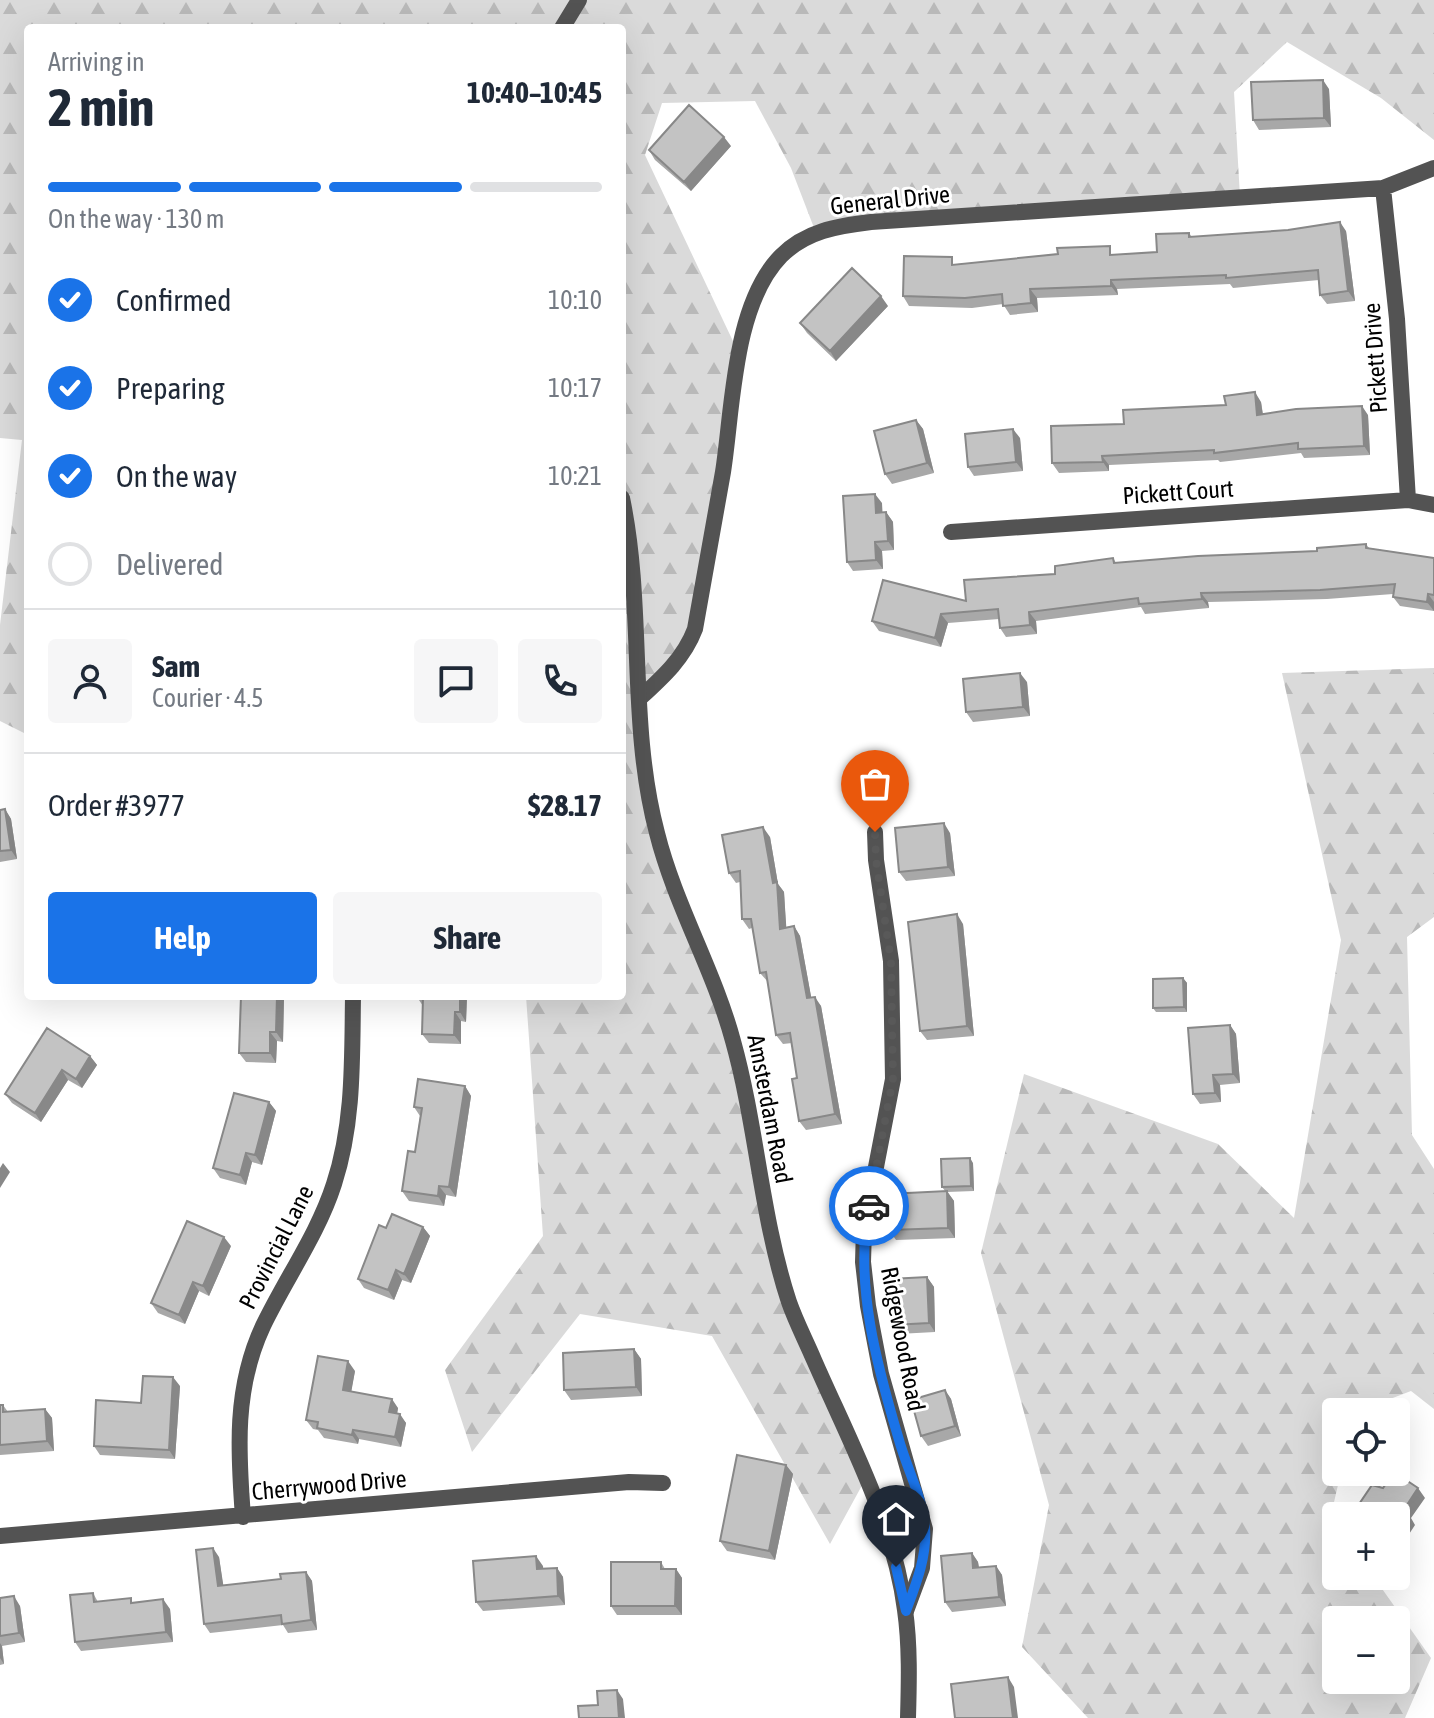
<!DOCTYPE html>
<meta charset="utf-8">
<style>
:root{--surface:#fff;--page:#f6f6f7;--text:#1f2937;--muted:#747a83;--line:#e0e1e3;--accent:#1a73e8}
body{margin:0;font-family:"Asap Condensed",sans-serif;background:var(--page);color:var(--text);height:100vh;display:flex;flex-direction:column;font-size:30px;white-space:nowrap}
*{box-sizing:border-box;margin:0}
p{font-size:26px;color:var(--muted)}
.icon{flex:none;width:44px;height:44px;fill:none;stroke:currentColor;stroke-width:2;stroke-linecap:round;stroke-linejoin:round}
.map{position:relative;flex:1;overflow:hidden}
.side{position:absolute;left:24px;top:24px;width:602px;height:976px;display:flex;flex-direction:column;background:var(--surface);border-radius:8px;box-shadow:0 8px 32px #0002}
.side>*{flex:none}
.fabs{position:absolute;left:1322px;top:1398px;display:grid;gap:16px}
.fabs a{display:grid;place-items:center;width:88px;height:88px;border-radius:8px;background:var(--surface);box-shadow:0 8px 32px #0002;font-size:40px}
.pin{position:absolute;display:grid;place-items:center;width:68px;height:68px;color:#fff;margin:-82px -34px;border-radius:50% 50% 50% 0;rotate:-45deg;box-shadow:0 0 8px #0007}
.pin .icon{rotate:45deg}
.courier{position:absolute;display:grid;place-items:center;width:80px;height:80px;margin:-40px;border:6px solid #1a73e8;border-radius:50%;background:#fff;color:#222;box-shadow:0 2px 10px #0007}
.overview em{font-style:normal;font-weight:700}
.overview div{display:flex;flex-direction:column-reverse}
.overview{display:flex;align-items:center;justify-content:space-between;height:136px;padding:0 24px}
h1{font-size:52px;font-weight:700;line-height:60px}
.bar{display:grid;grid-template-columns:repeat(4,1fr);gap:12px 8px;align-content:center;height:96px;padding:0 24px}
.bar i{height:10px;border-radius:6px;background:var(--line)}
.bar .on{background:var(--accent)}
.bar p{grid-column:span 4}
.line{display:flex;align-items:center;gap:20px;padding:0 24px;border-top:2px solid var(--line)}
.line div{flex:1}
.round{display:grid;place-items:center;flex:none;width:84px;height:84px;border-radius:8px;background:var(--page)}
ol{padding:0 24px;list-style:none}
li{display:flex;align-items:center;gap:24px;height:88px}
li p{margin-inline-start:auto}
li .icon{padding:8px;border-radius:50%;background:var(--accent);color:#fff;stroke-width:4}
li:last-child{color:var(--muted)}
li i{width:44px;height:44px;border:4px solid var(--line);border-radius:50%}
.primary-button{display:flex;gap:16px;margin-top:auto;padding:16px 24px}
.primary-button a{flex:1;height:92px;border-radius:8px;background:var(--accent);color:#fff;font-size:32px;font-weight:700;line-height:92px;text-align:center}
.primary-button a+a{background:var(--page);color:var(--text)}
.map>svg:first-child{display:block}
.forest{fill:url(#forest-firs);fill-rule:evenodd}
.lines{fill:none;stroke-linecap:round;stroke-linejoin:round}
.minor{stroke:#535353;stroke-width:16}
.tertiary{stroke:#535353;stroke-width:16}
.wall{fill:#a8a8a8}
.shaded-wall{fill:#888}
.building{fill:#c3c3c3;stroke:#888;stroke-width:2}
.done{stroke:#595959;stroke-width:8;stroke-dasharray:0 14.4}
.route{stroke:#1a73e8;stroke-width:10}
.labels{text-anchor:middle;dominant-baseline:central;stroke-width:6;stroke-linejoin:round;paint-order:stroke}
.street-label{font-size:24px;fill:#000;stroke:#fff}
</style>
<div class="map">
<svg width="1434" height="1718" viewBox="0 0 1434 1718">
<defs>
<pattern id="forest-firs" width="22" height="20" patternUnits="userSpaceOnUse" patternTransform="scale(2)"><rect width="22" height="20" fill="#dadada"/><path d="M5 1l3.5 6h-7zM16 11l3.5 6h-7z" fill="#b9b9b9"/></pattern>
</defs>
<rect width="100%" height="100%" fill="#fff"/>
<path class="forest" d="M0 0H1434V140L1381 98 1287 42 1234 92 1240 197 816 233 791 168 755 101 662 103 645 155 740 356 695 629 640 698 649 800 710 972 769 1230 866 1478 830 1544 712 1336 580 1314 472 1452 445 1370 543 1236 526 996H622V28H28V735L0 721V625L22 440 0 438Z
M1434 668V917L1407 937 1412 1135 1434 1169V1409L1411 1391 1356 1412H1336V1472H1341L1331 1515 1336 1523V1576H1373L1431 1658 1405 1718H1088L1022 1647 1049 1505 981 1253 1024 1074 1218 1144 1294 1218 1341 940 1282 673ZM1336 1620H1396V1680H1336Z"/>
<g class="lines">
<path class="minor" d="M1383 188 1397 319 1408 500
M951 532 1408 500 1434 505
M640 698C663 677 684 658 695 629 704 577 714 525 723 472 733 408 733 305 781 256 806 231 837 226 871 222L1383 188 1434 168
M875 832 876 860 891 961 893 1079 864 1229 863 1262 868 1306 881 1374 925 1529 922 1568 906 1611
M243 1517C238 1451 234 1388 263 1326 286 1278 318 1234 334 1184 354 1123 352 1059 353 996
M0 1536 629 1482 663 1483"/>
<path class="tertiary" d="M562 28 579 0
M622 498C645 608 628 724 657 833 675 905 714 970 733 1041 757 1127 761 1217 789 1302 796 1322 806 1341 814 1360 849 1440 894 1523 905 1610 910 1645 909 1683 908 1718"/>
</g>
<path class="wall" d="M1329 89 1331 127 1259 130 1253 120Z
M731 146 691 191 655 160 649 150Z
M1346 231 1355 301 1327 304 1320 295 1319 280 1233 288 1230 284 1117 289 1118 295 1037 298 1038 312 1010 315 1003 304 972 308 909 306 903 296 957 264 1157 252 1189 233 1192 237Z
M888 306 836 361 807 333 800 323Z
M1261 402 1263 414 1368 415 1370 455 1304 458 1301 453 1220 462 1218 460 1109 465V471L1059 473 1052 463 1124 424 1226 405Z
M916 420 923 429 934 473 892 484 885 474Z
M1020 438 1023 471 974 476 968 467Z
M882 503V512H886L893 522 894 550 882 551 883 569 853 571 847 562Z
M1366 544 1369 548 1434 558V611L1400 606 1393 597V594L1327 599 1208 602 1209 608 1145 614 1141 607 1036 621 1037 634 1006 637 1000 628 999 619 948 623 941 647 879 631 872 621 966 601 1055 574 1113 558 1116 563 1317 551Z
M1027 682 1030 716 973 722 966 712Z
M5 809 11 819 17 859 0 862V810Z
M950 833 955 876 906 881 899 872Z
M770 837 778 884 784 892 786 928 794 926 800 936 811 997 821 1006 842 1124 806 1130 799 1121 797 1078 792 1043 783 1044 776 1035 768 982 760 973 752 928 749 929 742 919 740 882 736 883 729 873Z
M963 924 974 1036 927 1040 920 1031Z
M1183 978 1187 983V1012H1156L1153 1008Z
M284 996 283 1042 277 1041 276 1063 246 1062 239 1053Z
M467 996 466 1022 461 1021V1044L429 1043 422 1034 423 1006 417 997Z
M1230 1025 1236 1034 1240 1083 1220 1085 1221 1102 1200 1104 1193 1094Z
M90 1056 97 1065 82 1088 68 1080 41 1122 12 1103 5 1094Z
M465 1086 471 1096 456 1197 446 1195 444 1206 409 1201 402 1191 415 1152 420 1116 414 1107Z
M269 1102 276 1111 262 1165 252 1162 246 1185 220 1178 213 1168Z
M973 1163 974 1191 947 1192 954 1201 955 1238 896 1240 889 1230 946 1192 942 1187Z
M423 1227 430 1236 411 1283 402 1280 394 1300 364 1288 358 1279 386 1228Z
M231 1246 209 1296 199 1291 185 1324 158 1313 151 1303Z
M927 1277 934 1287 935 1332 898 1334 892 1325Z
M634 1349 641 1359 642 1396 571 1400 564 1390Z
M355 1371 351 1391 398 1408 397 1413 406 1423 401 1447 359 1439 358 1444 324 1438 318 1430 313 1429 306 1420Z
M180 1386 175 1459 100 1455 94 1446Z
M945 1390 951 1399 961 1436 928 1446 921 1436Z
M0 1405H3L8 1412 45 1409 52 1418 54 1451 0 1455Z
M786 1465 793 1474 775 1560 727 1551 720 1541Z
M972 1553 978 1562 979 1567 996 1566 1002 1575 1006 1606 952 1612 945 1602Z
M219 1557 223 1586 281 1579 306 1572 312 1581 317 1630 288 1633 283 1625 210 1633 204 1624Z
M661 1562 665 1569H676L682 1578V1615H617L611 1606Z
M543 1566V1569L557 1568 563 1577 565 1605 483 1611 476 1602Z
M93 1593 98 1602H134L170 1609 173 1642 81 1651 75 1642Z
M0 1598 20 1606 25 1642 2 1646 4 1664 0 1665Z"/>
<path class="shaded-wall" d="M1323 80 1329 89 1331 127 1324 118Z
M724 137 731 146 691 191 684 182Z
M1340 222 1346 231 1355 301 1348 291Z
M1111 280 1117 289 1118 295 1111 286Z
M1030 289 1037 298 1038 312 1031 303Z
M881 296 888 306 836 361 830 351Z
M1255 392 1261 402 1264 424 1257 415Z
M1362 406 1368 415 1370 455 1364 446Z
M916 420 923 429 934 473 927 463Z
M1013 429 1020 438 1023 471 1016 462Z
M1102 456 1109 465V471L1103 462Z
M875 494 882 503 883 522 876 513Z
M886 512 893 522 894 550 888 541Z
M875 542 882 551 883 569 876 560Z
M1201 593 1208 602 1209 608 1202 599Z
M1428 594 1434 602V611L1427 602Z
M1029 612 1036 621 1037 634 1030 625Z
M941 614 948 623 941 647 935 638Z
M1020 673 1027 682 1030 716 1023 707Z
M5 809 11 819 17 859 11 850Z
M944 823 950 833 955 876 948 867Z
M763 827 770 837 778 884 784 892 787 938 780 929Z
M957 914 963 924 974 1036 967 1026Z
M794 926 800 936 813 1007 807 998Z
M1183 978 1187 983V1012L1184 1007Z
M277 996H284L283 1042 276 1032Z
M460 996H467L466 1022 460 1012Z
M815 997 821 1006 842 1124 835 1114Z
M455 1012 461 1021V1044L454 1035Z
M1230 1025 1236 1034 1240 1083 1233 1074Z
M270 1032 277 1041 276 1063 270 1053Z
M90 1056 97 1065 82 1088 76 1079Z
M62 1070 68 1080 41 1122 35 1113Z
M1213 1075 1220 1085 1221 1102 1215 1093Z
M465 1086 471 1096 456 1197 449 1187Z
M269 1102 276 1111 262 1165 255 1155Z
M246 1153 252 1162 246 1185 240 1175Z
M970 1158 973 1163 974 1191 971 1186Z
M3 1163 10 1172 0 1188V1168Z
M439 1186 446 1195 444 1206 438 1196Z
M947 1191 954 1201 955 1238 948 1228Z
M423 1227 430 1236 411 1283 404 1274Z
M224 1237 231 1246 209 1296 203 1286Z
M396 1270 402 1280 394 1300 388 1290Z
M927 1277 934 1287 935 1332 929 1323Z
M193 1282 199 1291 185 1324 179 1315Z
M634 1349 641 1359 642 1396 636 1387Z
M348 1361 355 1371 350 1399 343 1390Z
M173 1377 180 1386 175 1459 169 1450Z
M945 1390 951 1399 961 1436 955 1426Z
M392 1399 398 1408 396 1421 389 1412Z
M45 1409 52 1418 54 1451 47 1441Z
M400 1414 406 1423 401 1447 395 1437Z
M353 1430 359 1439 358 1444 352 1435Z
M786 1465 793 1474 775 1560 769 1551Z
M1418 1488 1425 1498 1411 1518 1415 1525 1396 1554V1535L1403 1511Z
M213 1548 219 1557 225 1596 218 1586Z
M972 1553 978 1562 980 1577 973 1568Z
M536 1556 543 1566 544 1579 537 1569Z
M996 1566 1002 1575 1006 1606 999 1597Z
M557 1568 563 1577 565 1605 558 1596Z
M676 1569 682 1578V1615L675 1606Z
M306 1572 312 1581 317 1630 311 1620Z
M14 1596 20 1606 25 1642 19 1633Z
M163 1599 170 1609 173 1642 166 1632Z
M0 1643 2 1646 4 1664 0 1658Z
M1008 1677 1014 1687 1018 1718H1013Z
M617 1690 623 1699 625 1718H619Z"/>
<path class="building" d="M1323 80 1324 118 1253 120 1251 82Z
M689 105 724 137 684 182 649 150Z
M1340 222 1348 291 1320 295 1318 270 1226 278V275L1111 280V286L1030 289 1031 303 1003 306 1002 294 965 298 903 296 904 256 952 257V265L1058 254 1057 248 1110 246V255L1157 252 1156 234 1189 233V237L1288 230Z
M852 268 881 296 830 351 800 323Z
M1255 392 1257 415 1296 409 1362 406 1364 446 1298 449V443L1214 453V450L1102 456 1103 462 1052 463 1051 426 1124 424 1123 410 1226 405 1224 396Z
M916 420 927 463 885 474 874 431Z
M1013 429 1016 462 968 467 965 434Z
M875 494 876 513 886 512 888 541 875 542 876 560 847 562 843 496Z
M1366 544V548L1434 558V595L1428 594 1427 602 1393 597 1395 584 1320 590 1201 593 1202 599 1139 604 1138 598 1029 612 1030 625 1000 628 998 609 941 614 935 638 872 621 883 580 966 601 964 580 1055 574V566L1113 558 1114 563 1198 556 1317 551V548Z
M1020 673 1023 707 966 712 963 679Z
M5 809 11 850 0 851V810Z
M944 823 948 867 899 872 895 828Z
M763 827 773 883 777 882 780 929 794 926 807 998 815 997 835 1114 799 1121 792 1079 797 1078 790 1033 776 1035 766 972 760 973 751 919H742L740 871 729 873 722 835Z
M957 914 967 1026 920 1031 908 922Z
M1183 978 1184 1007 1153 1008V979Z
M241 996H277L276 1032H270V1053H239Z
M417 996H460V1012H455L454 1035 422 1034 423 997Z
M1230 1025 1233 1074 1213 1075 1215 1093 1193 1094 1188 1028Z
M47 1028 90 1056 76 1079 62 1070 35 1113 5 1094Z
M418 1079 465 1086 449 1187 439 1186 438 1196 402 1191 408 1151 415 1152 422 1108 414 1107Z
M234 1093 269 1102 255 1155 246 1153 240 1175 213 1168Z
M970 1158 971 1186 942 1187 941 1159Z
M947 1191 948 1228 889 1230 888 1194Z
M392 1214 423 1227 404 1274 396 1270 388 1290 358 1279 379 1225 386 1228Z
M187 1221 224 1237 203 1286 193 1282 179 1315 151 1303Z
M927 1277 929 1323 892 1325 890 1279Z
M634 1349 636 1387 564 1390 563 1353Z
M318 1356 348 1361 343 1390 392 1399 389 1412 400 1414 395 1437 353 1430 352 1435 317 1428 318 1422 306 1420Z
M143 1376 173 1377 169 1450 94 1446 96 1400 141 1403Z
M945 1390 955 1426 921 1436 911 1400Z
M0 1405H3V1412L45 1409 47 1441 0 1445Z
M737 1455 786 1465 769 1551 720 1541Z
M1394 1472 1418 1488 1403 1511 1409 1515 1396 1535V1516H1351L1372 1485 1383 1488Z
M213 1548 218 1586 281 1579 280 1574 306 1572 311 1620 282 1624 281 1615 204 1624 196 1550Z
M972 1553 973 1568 996 1566 999 1597 945 1602 941 1556Z
M536 1556 537 1569 557 1568 558 1596 476 1602 473 1561Z
M611 1562H661V1569H676L675 1606H611Z
M93 1593 94 1602 131 1598V1603L163 1599 166 1632 75 1642 70 1595Z
M14 1596 19 1633 0 1636V1598Z
M1008 1677 1013 1718H955L951 1684Z
M617 1690 619 1718H579L578 1706 598 1705 597 1691Z"/>
<g class="lines">
<path class="done" d="M869 1206 893 1079 891 961 876 860 875 832"/>
<path class="route" d="M869 1206C854 1283 877 1366 899 1440 907 1469 923 1498 925 1528 927 1557 916 1584 906 1611L896 1567"/>
</g>
<g class="labels">
<g class="street-label">
<text transform="translate(890 200) rotate(-6)">General Drive</text>
<text transform="translate(1375 358) rotate(-94)">Pickett Drive</text>
<text transform="translate(1178 492) rotate(-4)">Pickett Court</text>
<text transform="translate(770 1109) rotate(79)">Amsterdam Road</text>
<text transform="translate(276 1247) rotate(-63)">Provincial Lane</text>
<text transform="translate(903 1339) rotate(79)">Ridgewood Road</text>
<text transform="translate(329 1485) rotate(-5)">Cherrywood Drive</text>
</g>
</g>
</svg>
<div class="fabs">
<a><svg class="icon" aria-label="locate" viewBox="0 0 24 24"><circle cx="12" cy="12" r="6"/><path d="M12 2v4M12 18v4M2 12h4M18 12h4"/></svg></a>
<a>+</a>
<a>−</a>
</div>
<div class="pin" style="left:875px;top:832px;background:#ea580c"><svg class="icon" aria-label="bag" viewBox="0 0 24 24"><path d="M5 8h14l-1 12H6zM9 8a3 3 0 0 1 6 0"/></svg></div>
<div class="pin" style="left:896px;top:1567px;background:#1f2937"><svg class="icon" aria-label="home" viewBox="0 0 24 24"><path d="M3 11l9-7 9 7M6 9v11h12V9"/></svg></div>
<div class="courier" style="left:869px;top:1206px"><svg class="icon" aria-label="car" viewBox="0 0 24 24"><path d="M5 17H2v-5l4-1 3-4h7l3 4 3 1v5h-3M9 17h6M6 11h13"/><circle cx="7" cy="17" r="2"/><circle cx="17" cy="17" r="2"/></svg></div>
<section class="side">
<div class="overview"><div><h1>2 min</h1><p>Arriving in</p></div><em>10:40–10:45</em></div>
<div class="bar"><i class="on"></i><i class="on"></i><i class="on"></i><i></i><p>On the way · 130 m</p></div>
<ol>
<li><svg class="icon" aria-label="check" viewBox="0 0 24 24"><path d="M5 12l5 5 9-10"/></svg>Confirmed<p>10:10</p></li>
<li><svg class="icon" aria-label="check" viewBox="0 0 24 24"><path d="M5 12l5 5 9-10"/></svg>Preparing<p>10:17</p></li>
<li><svg class="icon" aria-label="check" viewBox="0 0 24 24"><path d="M5 12l5 5 9-10"/></svg>On the way<p>10:21</p></li>
<li><i></i>Delivered</li>
</ol>
<div class="line" style="height:144px"><a class="round"><svg class="icon" aria-label="person" viewBox="0 0 24 24"><circle cx="12" cy="8" r="4"/><path d="M4 21q1-7 8-7t8 7"/></svg></a><div><b>Sam</b><p>Courier · 4.5</p></div><a class="round"><svg class="icon" aria-label="chat" viewBox="0 0 24 24"><path d="M4 5h16v11H9l-5 4z"/></svg></a><a class="round"><svg class="icon" aria-label="phone" viewBox="0 0 24 24"><path d="M5 4h4l2 5-3 2q2 4 5 5l2-3 5 2v4C11 20 4 13 5 4z"/></svg></a></div>
<div class="line" style="height:104px"><div>Order #3977</div><b>$28.17</b></div>
<div class="primary-button"><a>Help</a><a>Share</a></div>
</section>
</div>
